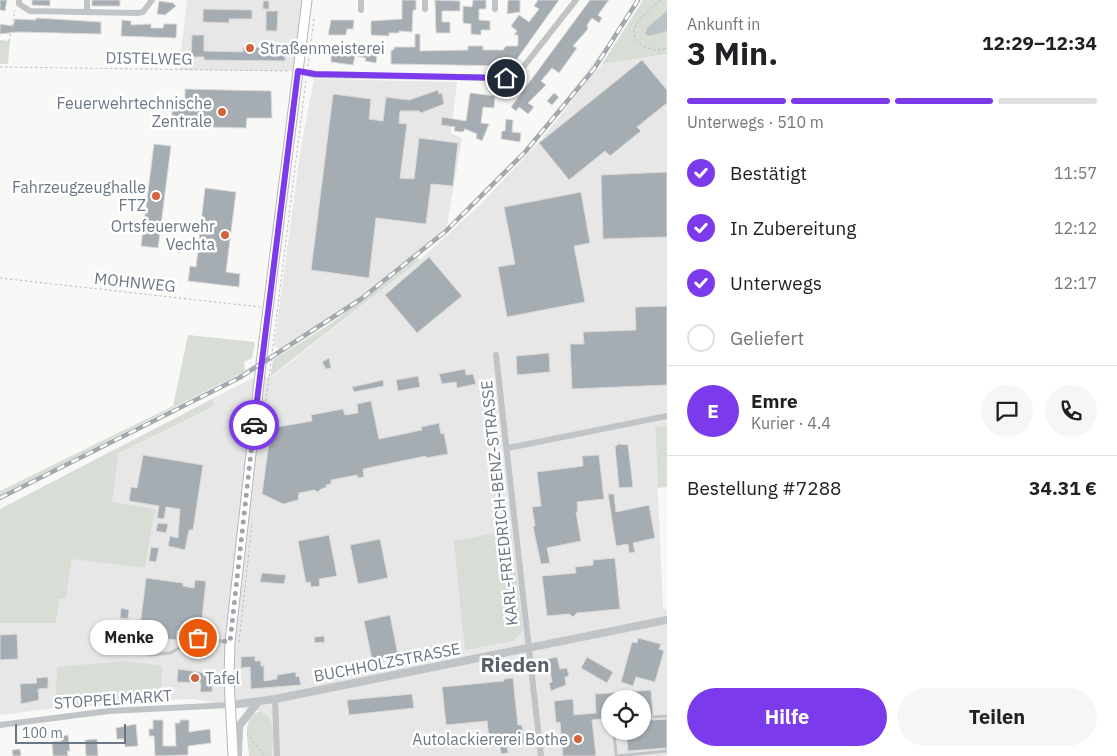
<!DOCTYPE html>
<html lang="de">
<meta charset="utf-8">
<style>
:root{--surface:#fff;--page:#f6f6f6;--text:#202124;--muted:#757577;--line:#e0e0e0;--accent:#7c3aed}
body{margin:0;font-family:"IBM Plex Sans",sans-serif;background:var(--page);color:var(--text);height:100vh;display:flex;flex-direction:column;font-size:19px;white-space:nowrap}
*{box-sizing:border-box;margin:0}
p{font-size:16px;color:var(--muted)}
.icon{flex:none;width:28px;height:28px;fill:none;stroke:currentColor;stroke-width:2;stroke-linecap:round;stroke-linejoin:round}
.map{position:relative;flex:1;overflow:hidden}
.panel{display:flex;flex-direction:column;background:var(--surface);width:450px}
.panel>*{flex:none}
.controls{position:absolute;left:601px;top:690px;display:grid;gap:10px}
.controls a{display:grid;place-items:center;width:50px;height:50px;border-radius:50%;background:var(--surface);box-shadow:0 1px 4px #0004;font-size:25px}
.scale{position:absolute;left:15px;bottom:12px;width:111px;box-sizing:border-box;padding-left:5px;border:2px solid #6b7884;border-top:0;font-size:14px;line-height:18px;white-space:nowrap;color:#6b7884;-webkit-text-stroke:4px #fff;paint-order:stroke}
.pin{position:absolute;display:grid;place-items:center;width:42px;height:42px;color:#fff;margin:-21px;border:2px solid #fff;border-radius:50%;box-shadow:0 1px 5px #0007}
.courier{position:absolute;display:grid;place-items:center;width:50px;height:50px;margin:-25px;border:4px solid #7c3aed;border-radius:50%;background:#fff;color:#222;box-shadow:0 1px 6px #0007}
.bubble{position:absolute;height:35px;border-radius:18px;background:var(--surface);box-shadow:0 1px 4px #0004;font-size:16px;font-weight:700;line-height:35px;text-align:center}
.head em{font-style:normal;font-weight:700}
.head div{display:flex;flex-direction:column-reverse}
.head{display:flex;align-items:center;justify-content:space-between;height:85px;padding:0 20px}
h1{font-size:32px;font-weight:700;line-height:38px}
.bar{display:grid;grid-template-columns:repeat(4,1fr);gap:8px 5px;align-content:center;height:60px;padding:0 20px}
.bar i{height:6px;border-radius:4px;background:var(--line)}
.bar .selected{background:var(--accent)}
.bar p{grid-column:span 4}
.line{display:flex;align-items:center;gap:12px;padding:0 20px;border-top:1px solid var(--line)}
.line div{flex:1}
.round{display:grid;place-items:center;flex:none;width:52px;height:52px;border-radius:26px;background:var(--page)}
ol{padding:0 20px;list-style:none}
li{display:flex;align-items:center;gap:15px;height:55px}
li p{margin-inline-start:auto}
li .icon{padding:5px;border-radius:50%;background:var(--accent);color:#fff;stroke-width:4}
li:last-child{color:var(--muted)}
li i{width:28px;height:28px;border:2px solid var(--line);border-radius:50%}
.primary-button{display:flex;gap:10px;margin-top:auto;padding:10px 20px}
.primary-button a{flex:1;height:58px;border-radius:30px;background:var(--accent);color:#fff;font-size:20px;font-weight:700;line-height:58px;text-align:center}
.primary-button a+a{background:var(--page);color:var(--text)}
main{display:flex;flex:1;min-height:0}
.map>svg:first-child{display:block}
.built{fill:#e6e7e6;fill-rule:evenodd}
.green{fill:#d8ddd6}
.water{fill:#b9c2c7}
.building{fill:#a6adb2;stroke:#dadad8}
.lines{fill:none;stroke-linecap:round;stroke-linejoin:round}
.secondary-casing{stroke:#b3b7bc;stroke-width:11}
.path{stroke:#babdbf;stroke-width:1;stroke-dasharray:2.5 2.5;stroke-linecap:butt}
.service{stroke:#c0c4c7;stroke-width:3}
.minor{stroke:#c0c4c7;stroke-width:6}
.tertiary{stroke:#c0c4c7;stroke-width:8}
.secondary{stroke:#fff;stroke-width:9}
.rail-casing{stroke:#a2a8ad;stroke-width:4.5}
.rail{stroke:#fff;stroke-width:2.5;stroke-dasharray:8;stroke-linecap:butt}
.done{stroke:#9ca5ac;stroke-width:5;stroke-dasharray:0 9}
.route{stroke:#7c3aed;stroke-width:6}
.poi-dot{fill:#d1643d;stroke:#fff;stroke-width:2}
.labels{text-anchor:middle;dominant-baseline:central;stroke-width:5;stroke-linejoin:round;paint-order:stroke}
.poi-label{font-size:16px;fill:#6b7884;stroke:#fff;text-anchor:end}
.street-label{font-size:16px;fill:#6b7884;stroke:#fff}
.district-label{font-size:21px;font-weight:bold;fill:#58616a;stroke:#fff}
</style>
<main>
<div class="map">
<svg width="667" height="756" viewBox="0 0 667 756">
<rect width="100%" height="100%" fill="#f8f8f6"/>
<path class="built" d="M187 0H307L298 71 179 70Z
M636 0H641L588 81 602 64 667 54V425L655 427 663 609 667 610V756H272V725L264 712 194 699 161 700V666L57 667 55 708 0 715V623H56L59 598 66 599 72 559 112 502 119 453 213 406 212 399 251 379 273 376 420 260 479 206 540 141 588 81 559 115 556 112 610 41ZM610 699H642V731H610Z
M314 79 457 82 451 133 462 138 446 231 362 301 273 360 175 413 0 500V496L172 410 281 350 274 345 301 147Z"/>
<path class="green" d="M643 0H667V54L602 64Z
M0 40 10 41 8 64H0Z
M417 257 420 260 270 377 273 360 330 324Z
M188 335 255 342 252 358 244 362 245 371 0 496V491L173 406Z
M212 399 214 406 119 453 112 502 155 509 145 568 72 559 66 599H59L56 623H0V509Z
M667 425V487L658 488 655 427Z
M511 530 523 631 513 641 465 650 454 541Z
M124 661 162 666 161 700 55 708 57 667Z
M260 711C278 717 272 741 272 756H249C248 740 241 718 260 711Z"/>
<path class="water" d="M667 11V31L649 36 645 34 648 27Z"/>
<path class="building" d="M0 0H7L5 11 0 10Z
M32 0H50V6L32 5Z
M92 0H120V6H92Z
M402 0H416V10H413L412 32 399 31V33H389V36L371 35V21L402 19Z
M435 0 460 1V11H442V22H450V33H436Z
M473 0H486V9H479V20L490 21V30H481V35L471 34V24L463 23V6L472 7Z
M508 0H520V12L507 14Z
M538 0H559L512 66 391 64V50H394V47H415V34H420V51L468 50V46H483V50H503L506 46H518V35H514L517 31 511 26 519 15 529 22 539 9 534 6Z
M590 0H609L598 15 602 18 599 23 592 18 587 25 588 29 573 46 577 48 559 73 552 68 541 81 546 85 528 103 534 107 528 114 519 107 516 111 511 107Z
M159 1 173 3 176 6 165 15 157 14Z
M263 1H269V9H263Z
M203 9 252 10V19H229V23L203 22Z
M266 11H278L277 31H266Z
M36 18 101 22V34L17 32 0 34V24L13 26 15 19 36 20Z
M122 20 131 21V25L151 24V28H163L164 24H177L176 38 121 36Z
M331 20H354L353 29H347L346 35H328Z
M192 35H204V51L243 52V47L274 48 278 46 285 48V61L204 60V57H191Z
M351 45 373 49 372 55 377 56 376 63 365 61 366 58 355 56 353 65 331 62V52L349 55Z
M642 60 667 90V103L637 127 641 131 610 156 605 151 569 180 539 143Z
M185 89 271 91 272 118H247L246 128 172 126V100H185Z
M438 90 439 94 442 93 444 104 421 113 419 111H400L399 123 407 124 400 178 414 179 419 138 458 143 453 186 431 184 426 224 376 218 369 278 311 270 333 94 371 99 369 119 383 121 386 97 409 100Z
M470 93 495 96 494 108 483 107 481 123 489 124 482 141 476 138 477 134 465 129 463 132 454 131 455 127 441 125 442 117 466 121Z
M554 93 559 97 552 105 547 101Z
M506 119 513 120 512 132 521 133 520 142 501 139 502 131H505Z
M154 144 171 146 158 248 141 246Z
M667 172V237L603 239 601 175Z
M205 188 236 192 226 272 240 274 239 287 188 281 190 266 196 267Z
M581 192 590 243 574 246 585 302 507 317 498 267 515 264 504 207Z
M429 257 462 296 417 333 385 295Z
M667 306V385L572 389 570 344H584L583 332 636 330 635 307Z
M549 353 550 372 517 375 516 356Z
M329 358 331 368 326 369 322 362Z
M465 369 466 375 473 374 476 384 457 388 456 382 442 384 439 374Z
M418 376 420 387 398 391 396 380Z
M383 380 384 386 354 392 352 387Z
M371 401 379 439 422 430 421 427 439 423 441 434 444 433 448 454 426 458V456L363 469 364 477 358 478 357 475 331 480V484L326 485 327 487 321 489 318 492 314 490 299 493 298 500 283 504 262 494 271 428 312 421 311 415 343 409 345 415 358 413 357 404Z
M618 444 628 445 633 487 619 488 615 447Z
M143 455 203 465 193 530H189L185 550 168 546 170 536 178 538 180 509 166 507 164 519 157 518 159 506 129 501 131 487 137 488Z
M599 455 604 499 577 502 578 512H576L581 541 547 548 550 563 541 564 533 527 535 526 532 507 541 506 537 472 583 466 582 456Z
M608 494H614L616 512 649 505 655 538 633 543 635 552 629 553 628 544 616 546Z
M158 523 168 524 166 533 156 531Z
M329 535 337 576 319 579 320 586 311 587 310 582 306 583 298 541Z
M380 539 388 578 358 584 350 545Z
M151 547 159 548 156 562 149 561Z
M615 558 620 609 577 613 573 617 569 614 547 616 542 576 576 573 575 567 593 565V560Z
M262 573 286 575 284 584 260 582Z
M146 578 183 583V586L194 588 195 580 206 581 201 628 185 627 177 631 176 640 153 637 152 651 137 650Z
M121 608 129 610 128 619 120 618Z
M390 615 398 655 372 660 364 621Z
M17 634 18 659 0 660V635Z
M324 636 325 642 315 643 314 637Z
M638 638 661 644 659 649 664 651 655 682 636 677 633 686 621 682 632 642 637 643Z
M255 656V661H261V666H264V681L277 679V675L296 672V677L299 676 301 685 251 689 250 667 241 668V657Z
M557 657 560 669 567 668 569 676 565 677 566 685 551 691 549 683 552 682 548 659Z
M587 657 613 672 607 683 581 668Z
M178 669 213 674 212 692H200L201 683 177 682Z
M48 677V688L38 689 39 700 21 704 20 684 37 683 36 678Z
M513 678 518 725H522L524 743 507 745 508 753 501 754 500 746 490 747 487 721 446 725 442 687 504 681V679Z
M651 690 653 714 650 718 653 720 667 719V748L628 751 626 731H642V699H610V718L592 720 596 756H563L560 722 556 723 554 701 573 699 574 715 596 713 595 694Z
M412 694 414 708 349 715 347 700Z
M153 720H163V746H176L175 723H180V720H189V732L210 729 211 743 188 746V755L155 756 154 736H149V729H153Z
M136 724 138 746 125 747 124 739H117L116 728Z
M68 735 70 751H67L68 756H53L52 742 62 741 61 736Z
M97 739 98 756H86L85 740Z
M20 749 21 756H13L12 750Z"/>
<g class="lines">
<g class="secondary-casing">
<path id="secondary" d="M233 756 229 679 230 642 261 364 307 0"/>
</g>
<path class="path" d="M660 0C651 11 617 30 644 46 651 50 659 51 667 48
M9 41 15 10
M308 66 314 18
M0 67 290 71
M0 278 260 307
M266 401 306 80
M239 642 252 524
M247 733 264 756"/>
<path class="service" d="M149 655 170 653 198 638 229 642
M653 717 667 716
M614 731 616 756 667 751"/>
<path class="minor" d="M19 0V4L30 11 137 13 143 12 152 0
M495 0V9
M425 9V0
M361 10V0
M87 12V0
M298 71 315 75 506 78 517 75 576 0
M496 355 541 756
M508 448 667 416
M275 699 277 756
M0 725 109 711 230 705"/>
<path class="tertiary" d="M230 705 275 699 667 620
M238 756 239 726 258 702"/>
<use href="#secondary" class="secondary"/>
<g class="rail-casing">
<path id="rail" d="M0 498 239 378 361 299 446 231 525 152 594 69 638 0"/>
</g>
<use href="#rail" class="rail"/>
</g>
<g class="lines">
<path class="done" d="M198 638 230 642 254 425"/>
<path class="route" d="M254 425 298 71 315 74 506 78"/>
</g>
<g class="poi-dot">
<circle cx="250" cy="48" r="5"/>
<circle cx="222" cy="112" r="5"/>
<circle cx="156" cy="196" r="5"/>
<circle cx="225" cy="235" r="5"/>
<circle cx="195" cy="678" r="5"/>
<circle cx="578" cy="739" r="5"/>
</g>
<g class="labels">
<g class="poi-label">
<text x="260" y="48" text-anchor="start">Straßenmeisterei</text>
<text x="212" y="103">Feuerwehrtechnische<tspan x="212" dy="18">Zentrale</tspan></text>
<text x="146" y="187">Fahrzeugzeughalle<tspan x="146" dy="18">FTZ</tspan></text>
<text x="215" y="226">Ortsfeuerwehr<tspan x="215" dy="18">Vechta</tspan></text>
<text x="205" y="678" text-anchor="start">Tafel</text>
<text x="568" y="739">Autolackiererei Bothe</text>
</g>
<g class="street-label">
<text transform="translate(149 58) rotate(1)">DISTELWEG</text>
<text transform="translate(135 282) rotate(6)">MOHNWEG</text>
<text transform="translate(499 503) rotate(-96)">KARL-FRIEDRICH-BENZ-STRASSE</text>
<text transform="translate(387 662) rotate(-11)">BUCHHOLZSTRASSE</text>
<text transform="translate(113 699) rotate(-4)">STOPPELMARKT</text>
</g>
<g class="district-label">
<text x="515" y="664">Rieden</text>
</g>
</g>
</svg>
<div class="controls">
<a><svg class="icon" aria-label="locate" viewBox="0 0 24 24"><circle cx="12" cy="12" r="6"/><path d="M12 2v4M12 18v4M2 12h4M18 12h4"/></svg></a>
</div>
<div class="scale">100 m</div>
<div class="pin" style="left:198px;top:638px;background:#ea580c"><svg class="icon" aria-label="bag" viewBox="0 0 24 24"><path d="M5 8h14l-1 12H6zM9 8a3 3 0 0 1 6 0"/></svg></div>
<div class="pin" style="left:506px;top:78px;background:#1f2937"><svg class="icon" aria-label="home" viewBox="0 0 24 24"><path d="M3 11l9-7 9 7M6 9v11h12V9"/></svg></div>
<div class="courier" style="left:254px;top:425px"><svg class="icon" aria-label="car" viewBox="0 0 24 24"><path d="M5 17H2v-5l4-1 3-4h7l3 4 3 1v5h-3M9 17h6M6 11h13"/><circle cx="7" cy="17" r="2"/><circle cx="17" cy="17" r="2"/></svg></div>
<div class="bubble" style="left:90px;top:620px;width:78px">Menke</div>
</div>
<section class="panel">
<div class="head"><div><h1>3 Min.</h1><p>Ankunft in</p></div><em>12:29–12:34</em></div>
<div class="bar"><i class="selected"></i><i class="selected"></i><i class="selected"></i><i></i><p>Unterwegs · 510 m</p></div>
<ol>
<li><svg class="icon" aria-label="check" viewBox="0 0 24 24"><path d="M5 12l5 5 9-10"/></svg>Bestätigt<p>11:57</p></li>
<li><svg class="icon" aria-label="check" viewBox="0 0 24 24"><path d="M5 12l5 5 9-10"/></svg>In Zubereitung<p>12:12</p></li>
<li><svg class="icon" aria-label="check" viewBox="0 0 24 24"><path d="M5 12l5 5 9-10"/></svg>Unterwegs<p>12:17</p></li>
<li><i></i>Geliefert</li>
</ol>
<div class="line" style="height:90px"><b class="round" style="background:var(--accent);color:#fff">E</b><div><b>Emre</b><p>Kurier · 4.4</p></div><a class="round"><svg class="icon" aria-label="chat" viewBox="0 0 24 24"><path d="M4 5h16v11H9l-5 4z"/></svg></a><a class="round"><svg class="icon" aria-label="phone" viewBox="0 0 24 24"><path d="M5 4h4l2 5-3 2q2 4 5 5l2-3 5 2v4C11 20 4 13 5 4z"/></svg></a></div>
<div class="line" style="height:65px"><div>Bestellung #7288</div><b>34.31 €</b></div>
<div class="primary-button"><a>Hilfe</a><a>Teilen</a></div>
</section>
</main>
